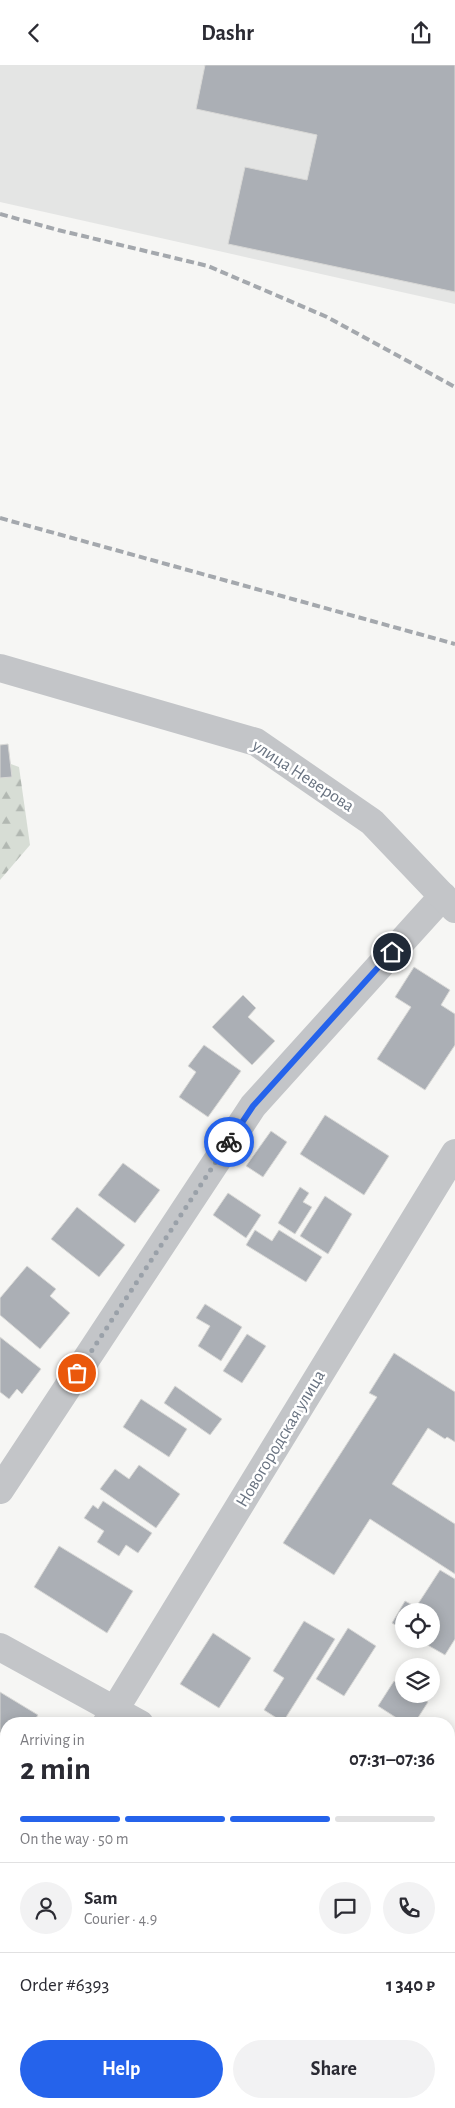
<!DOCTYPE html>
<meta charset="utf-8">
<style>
:root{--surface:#fff;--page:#f2f2f3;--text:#2b2b33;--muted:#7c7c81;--line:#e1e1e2;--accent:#2563eb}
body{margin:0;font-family:"Alegreya Sans",sans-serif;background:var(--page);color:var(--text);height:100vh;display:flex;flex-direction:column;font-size:19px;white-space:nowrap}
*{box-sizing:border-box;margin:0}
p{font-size:16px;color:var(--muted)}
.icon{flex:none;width:28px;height:28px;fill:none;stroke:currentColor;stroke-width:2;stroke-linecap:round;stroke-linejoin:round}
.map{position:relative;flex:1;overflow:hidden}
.sheet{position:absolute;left:0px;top:1652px;width:455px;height:391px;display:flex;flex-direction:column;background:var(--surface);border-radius:20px 20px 0 0;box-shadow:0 2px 12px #0003}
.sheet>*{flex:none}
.buttons{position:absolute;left:395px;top:1538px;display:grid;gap:10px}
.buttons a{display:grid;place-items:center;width:45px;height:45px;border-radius:50%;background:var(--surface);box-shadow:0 2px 12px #0003;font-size:25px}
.pin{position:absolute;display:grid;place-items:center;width:42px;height:42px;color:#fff;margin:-21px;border:2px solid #fff;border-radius:50%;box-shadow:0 1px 5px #0007}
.courier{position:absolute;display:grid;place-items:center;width:50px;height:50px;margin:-25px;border:4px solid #2563eb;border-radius:50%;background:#fff;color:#222;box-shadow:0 1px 6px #0007}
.headline em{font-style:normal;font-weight:700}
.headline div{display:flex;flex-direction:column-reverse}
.headline{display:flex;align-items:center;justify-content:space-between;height:85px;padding:0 20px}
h1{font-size:32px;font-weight:700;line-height:38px}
.bar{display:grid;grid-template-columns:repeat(4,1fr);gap:8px 5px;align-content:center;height:60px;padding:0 20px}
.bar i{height:6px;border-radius:4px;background:var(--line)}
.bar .selected{background:var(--accent)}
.bar p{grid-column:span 4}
.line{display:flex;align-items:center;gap:12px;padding:0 20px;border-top:1px solid var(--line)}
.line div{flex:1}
.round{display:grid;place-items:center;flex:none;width:52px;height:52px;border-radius:26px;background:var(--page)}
.cta{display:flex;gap:10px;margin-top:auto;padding:10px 20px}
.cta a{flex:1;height:58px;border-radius:30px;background:var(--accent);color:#fff;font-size:20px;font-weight:700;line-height:58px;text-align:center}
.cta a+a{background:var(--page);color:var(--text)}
header{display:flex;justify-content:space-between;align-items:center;height:65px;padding:0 20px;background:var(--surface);font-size:22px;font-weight:700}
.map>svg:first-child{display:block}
.built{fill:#e4e5e4}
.forest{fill:url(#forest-firs)}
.building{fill:#abafb5;stroke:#d8d8d6}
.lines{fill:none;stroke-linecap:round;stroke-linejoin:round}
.minor{stroke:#c3c5c8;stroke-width:28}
.tertiary{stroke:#c3c5c8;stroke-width:28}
.rail{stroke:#a4a8ad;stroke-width:4;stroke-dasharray:8 4;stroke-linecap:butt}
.done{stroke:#9aa1a9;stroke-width:5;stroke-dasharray:0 9}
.route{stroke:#2563eb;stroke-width:6}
.labels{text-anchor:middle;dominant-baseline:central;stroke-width:5;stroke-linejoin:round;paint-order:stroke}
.street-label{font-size:18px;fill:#697381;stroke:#fff}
</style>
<header><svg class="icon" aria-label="back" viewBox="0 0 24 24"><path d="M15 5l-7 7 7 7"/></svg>Dashr<svg class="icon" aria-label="share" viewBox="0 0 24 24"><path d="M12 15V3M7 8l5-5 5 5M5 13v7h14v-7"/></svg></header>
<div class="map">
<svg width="455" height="2043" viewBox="0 0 455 2043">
<defs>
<pattern id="forest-firs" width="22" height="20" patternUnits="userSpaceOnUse" patternTransform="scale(1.25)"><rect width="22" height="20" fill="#d7ddd5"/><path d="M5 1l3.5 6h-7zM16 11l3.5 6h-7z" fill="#b2b8b2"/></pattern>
</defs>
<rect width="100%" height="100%" fill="#f6f6f4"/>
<path class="built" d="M0 0H455V239L0 137Z"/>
<path class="forest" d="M0 695 19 702 30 780 0 815Z"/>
<path class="building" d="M205 0H455V227L228 179 245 102 307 115 317 70 196 44Z
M8 679 12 712 0 713V680Z
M414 902 450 925 441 940 455 949V980L425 1025 377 994 411 942 395 932Z
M243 930 256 943 248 952 275 976 252 1000 212 962Z
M204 980 241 1006 208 1052 179 1032 196 1007 188 1001Z
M325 1050 389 1091 364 1130 300 1089Z
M271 1066 287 1077 263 1112 246 1101Z
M123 1098 160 1125 135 1158 98 1130Z
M300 1122 309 1128 303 1137 312 1142 295 1169 278 1158Z
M228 1128 261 1150 246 1173 213 1150Z
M325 1131 352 1149 328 1189 300 1171Z
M77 1142 125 1180 99 1212 51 1174Z
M255 1165 272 1176 279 1165 322 1192 306 1217 246 1180Z
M27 1201 56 1224 50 1231 70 1248 40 1284 0 1250V1233Z
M205 1239 242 1262 221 1296 198 1281 210 1261 196 1253Z
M247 1269 266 1281 242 1318 223 1306Z
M0 1272 41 1304 22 1329 17 1324 9 1334 0 1327Z
M394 1288 455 1327V1377L447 1372 445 1374 428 1363 392 1419 455 1459V1509L370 1454 334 1510 283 1478 377 1332 369 1328Z
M175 1321 222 1354 210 1370 164 1338Z
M141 1334 187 1364 169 1392 123 1362Z
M139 1400 180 1429 156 1463 100 1424 115 1404 129 1414Z
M103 1436 152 1468 138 1488 126 1480 119 1491 97 1477 104 1466 84 1453 93 1440 98 1444Z
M59 1481 133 1526 107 1568 34 1522Z
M440 1505 455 1514V1574L445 1590 417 1574H431V1546H404V1565L392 1558 405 1536 416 1542Z
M304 1556 335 1574 283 1657 264 1645 284 1613 273 1606Z
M348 1563 376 1581 344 1631 316 1614Z
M213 1568 251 1593 219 1643 180 1619Z
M394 1616 404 1622V1629H415L428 1637 414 1659H406L378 1641Z
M0 1627 38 1650 32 1659H6V1671L0 1667Z
M6 1893V1930L0 1926V1903Z
M449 1911 455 1915V1961L449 1957Z
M0 1958 6 1961V1996L0 1992Z
M154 2038H172L169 2043H163Z"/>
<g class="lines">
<path class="minor" d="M0 1425 253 1041 443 831
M0 1582 140 1659
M106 1659 455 1088
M449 1723 455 1712
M0 1827 6 1817
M449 1846 455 1850
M252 2043 256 2038"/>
<path class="tertiary" d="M0 603 256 677 372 757 455 844"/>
<path class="rail" d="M0 149 58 165 208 201 327 252 455 322
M0 453 455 579"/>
</g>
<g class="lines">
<path class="done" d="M77 1308 229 1077"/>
<path class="route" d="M229 1077 253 1041 392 887"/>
</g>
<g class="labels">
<g class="street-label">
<text transform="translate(303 711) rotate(33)">улица Неверова</text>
<text transform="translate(281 1374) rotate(-59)">Новогородская улица</text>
</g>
</g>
</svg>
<div class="buttons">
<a><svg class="icon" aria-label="locate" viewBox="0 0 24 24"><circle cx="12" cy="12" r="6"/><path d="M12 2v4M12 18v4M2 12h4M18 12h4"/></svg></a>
<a><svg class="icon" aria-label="layers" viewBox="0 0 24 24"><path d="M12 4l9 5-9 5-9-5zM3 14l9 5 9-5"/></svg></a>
</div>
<div class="pin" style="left:77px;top:1308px;background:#ea580c"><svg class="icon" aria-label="bag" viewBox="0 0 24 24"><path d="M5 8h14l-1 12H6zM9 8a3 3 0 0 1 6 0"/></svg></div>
<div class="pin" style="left:392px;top:887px;background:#1f2937"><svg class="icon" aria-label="home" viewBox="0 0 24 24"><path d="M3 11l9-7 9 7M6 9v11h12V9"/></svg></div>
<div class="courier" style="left:229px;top:1077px"><svg class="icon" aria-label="bike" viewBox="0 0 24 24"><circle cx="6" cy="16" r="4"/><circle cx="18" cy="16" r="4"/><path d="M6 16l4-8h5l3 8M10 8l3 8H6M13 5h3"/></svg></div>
<section class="sheet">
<div class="headline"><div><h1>2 min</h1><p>Arriving in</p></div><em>07:31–07:36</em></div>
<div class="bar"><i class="selected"></i><i class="selected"></i><i class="selected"></i><i></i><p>On the way · 50 m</p></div>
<div class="line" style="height:90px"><a class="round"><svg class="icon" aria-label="person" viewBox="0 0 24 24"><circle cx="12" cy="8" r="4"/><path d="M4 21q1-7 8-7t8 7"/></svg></a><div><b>Sam</b><p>Courier · 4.9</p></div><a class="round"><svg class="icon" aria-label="chat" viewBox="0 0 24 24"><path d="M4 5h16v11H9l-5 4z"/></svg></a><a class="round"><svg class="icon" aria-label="phone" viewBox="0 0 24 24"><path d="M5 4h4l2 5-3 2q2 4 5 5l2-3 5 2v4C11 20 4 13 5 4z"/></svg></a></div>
<div class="line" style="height:65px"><div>Order #6393</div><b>1 340 ₽</b></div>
<div class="cta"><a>Help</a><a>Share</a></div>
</section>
</div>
